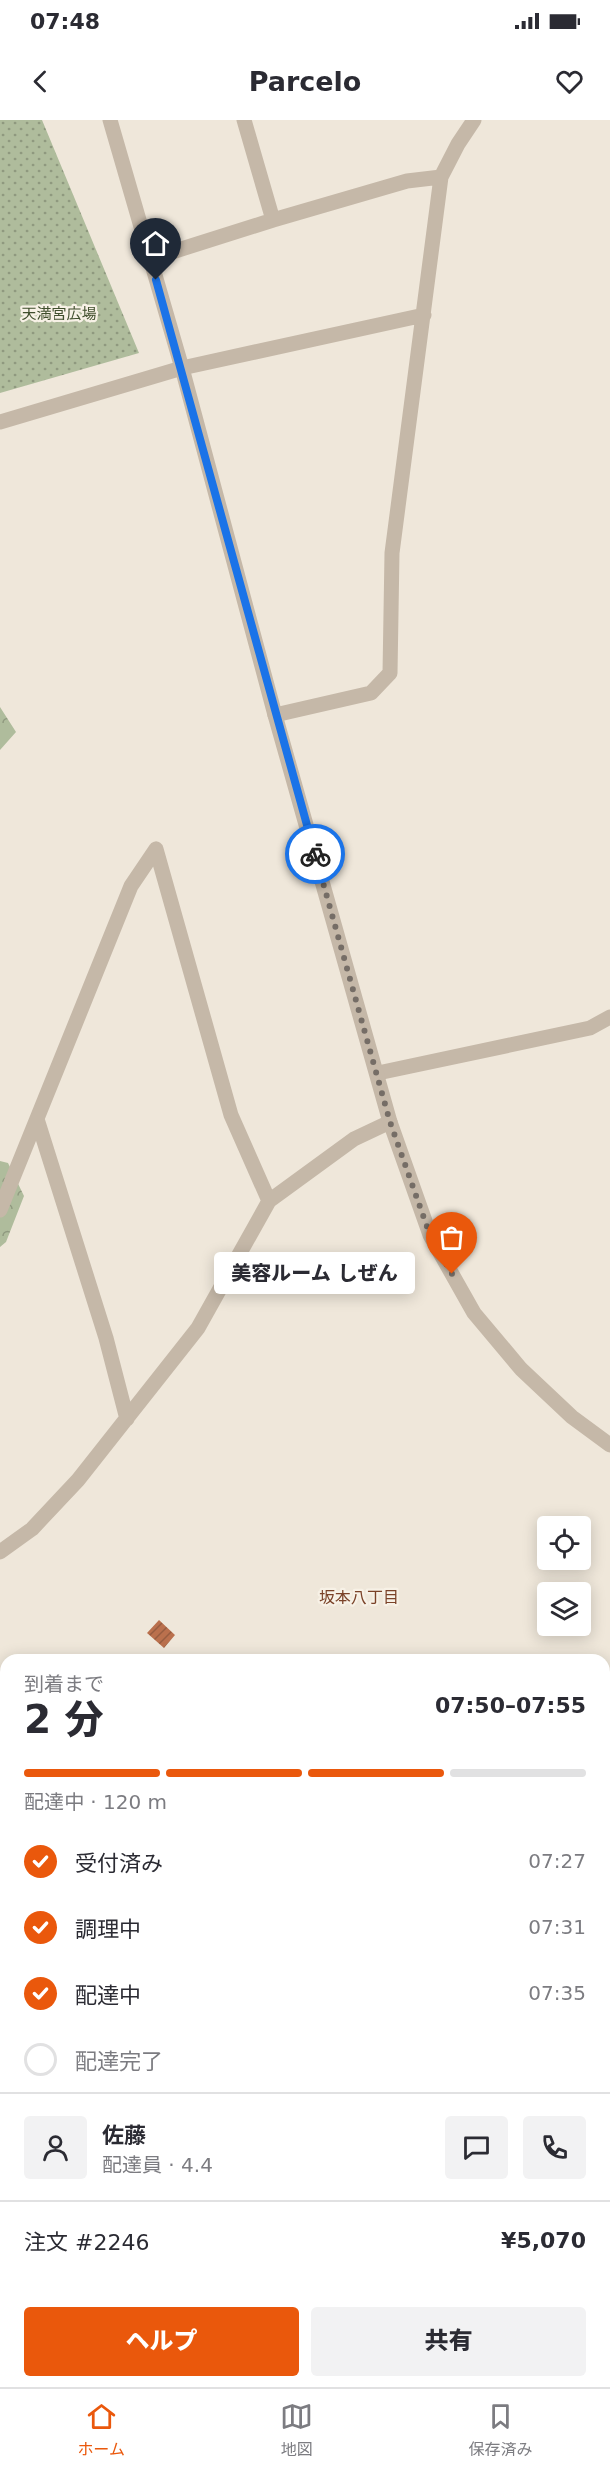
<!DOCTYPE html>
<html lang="ja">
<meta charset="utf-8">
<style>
:root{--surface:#fff;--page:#f2f2f3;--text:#2b2b33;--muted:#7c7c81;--line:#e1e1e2;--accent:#ea580c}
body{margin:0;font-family:"DejaVu Sans","Noto Sans JP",sans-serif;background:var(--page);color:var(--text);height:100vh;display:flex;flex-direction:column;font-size:22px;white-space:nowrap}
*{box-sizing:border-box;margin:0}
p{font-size:20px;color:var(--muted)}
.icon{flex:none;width:33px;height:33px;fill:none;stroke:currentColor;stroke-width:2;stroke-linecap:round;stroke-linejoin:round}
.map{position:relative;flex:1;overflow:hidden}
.sheet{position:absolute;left:0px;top:1534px;width:610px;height:734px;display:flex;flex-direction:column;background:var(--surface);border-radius:18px 18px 0 0;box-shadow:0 3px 15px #0003}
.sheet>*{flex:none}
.controls{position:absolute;left:537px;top:1396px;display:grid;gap:12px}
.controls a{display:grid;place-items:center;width:54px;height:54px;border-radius:6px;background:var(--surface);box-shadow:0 3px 15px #0003;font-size:30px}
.pin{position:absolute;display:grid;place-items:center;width:51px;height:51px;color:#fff;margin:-62px -26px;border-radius:50% 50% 50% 0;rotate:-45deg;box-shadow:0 0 6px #0007}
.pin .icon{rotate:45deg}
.courier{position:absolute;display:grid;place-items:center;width:60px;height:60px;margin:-30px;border:4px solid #1a73e8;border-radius:50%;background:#fff;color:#222;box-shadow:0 2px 8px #0007}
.bubble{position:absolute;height:42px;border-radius:6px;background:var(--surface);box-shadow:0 3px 15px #0003;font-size:20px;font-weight:800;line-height:42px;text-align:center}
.overview em{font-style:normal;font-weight:800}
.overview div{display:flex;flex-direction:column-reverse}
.overview{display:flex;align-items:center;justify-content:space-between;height:102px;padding:0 24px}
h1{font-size:39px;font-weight:800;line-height:45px}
.bar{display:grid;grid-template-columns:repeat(4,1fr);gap:9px 6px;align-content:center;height:72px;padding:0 24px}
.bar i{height:8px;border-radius:4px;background:var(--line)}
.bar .active{background:var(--accent)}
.bar p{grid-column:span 4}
.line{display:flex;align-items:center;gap:15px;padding:0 24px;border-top:2px solid var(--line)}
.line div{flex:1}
.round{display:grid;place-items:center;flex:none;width:63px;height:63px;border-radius:6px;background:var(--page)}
ol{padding:0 24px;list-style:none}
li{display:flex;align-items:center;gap:18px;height:66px}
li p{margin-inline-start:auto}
li .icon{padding:6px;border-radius:50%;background:var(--accent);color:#fff;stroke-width:4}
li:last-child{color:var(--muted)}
li i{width:33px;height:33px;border:3px solid var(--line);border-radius:50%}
.cta{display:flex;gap:12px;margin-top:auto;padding:12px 24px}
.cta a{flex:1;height:69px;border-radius:6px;background:var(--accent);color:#fff;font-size:24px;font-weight:800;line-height:69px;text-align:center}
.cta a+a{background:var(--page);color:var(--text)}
.status{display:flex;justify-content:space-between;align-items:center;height:42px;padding:0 30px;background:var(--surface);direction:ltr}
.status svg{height:16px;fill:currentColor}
header{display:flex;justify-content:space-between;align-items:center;height:78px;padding:0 24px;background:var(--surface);font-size:27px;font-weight:800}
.tabs{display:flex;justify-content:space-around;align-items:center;height:84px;border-top:2px solid var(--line);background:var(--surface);font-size:16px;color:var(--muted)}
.tabs a{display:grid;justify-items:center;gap:3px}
.tabs .active{color:var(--accent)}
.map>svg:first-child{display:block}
.forest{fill:url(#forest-crowns)}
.park{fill:url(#park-dots)}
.building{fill:url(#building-hatch)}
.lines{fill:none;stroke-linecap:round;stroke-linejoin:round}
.minor{stroke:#c5b8a8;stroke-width:15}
.tertiary{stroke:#c5b8a8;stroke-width:15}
.done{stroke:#756d66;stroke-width:6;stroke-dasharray:0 10.8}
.route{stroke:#1a73e8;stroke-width:8}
.labels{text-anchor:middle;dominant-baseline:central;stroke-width:4.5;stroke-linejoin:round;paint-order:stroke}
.park-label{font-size:15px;fill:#404f2d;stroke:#f7f1e6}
.neighbourhood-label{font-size:16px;fill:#7a4228;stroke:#f7f1e6}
</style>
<div class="status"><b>07:48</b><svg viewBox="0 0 49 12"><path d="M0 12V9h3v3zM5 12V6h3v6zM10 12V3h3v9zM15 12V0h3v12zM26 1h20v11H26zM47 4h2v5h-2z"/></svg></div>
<header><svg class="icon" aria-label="back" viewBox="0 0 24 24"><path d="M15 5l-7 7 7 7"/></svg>Parcelo<svg class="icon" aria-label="heart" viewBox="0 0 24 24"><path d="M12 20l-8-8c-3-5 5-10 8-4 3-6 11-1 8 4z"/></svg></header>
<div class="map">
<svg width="610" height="2267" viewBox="0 0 610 2267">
<defs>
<pattern id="forest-crowns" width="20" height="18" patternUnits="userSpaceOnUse" patternTransform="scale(1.5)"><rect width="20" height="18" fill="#afbc9c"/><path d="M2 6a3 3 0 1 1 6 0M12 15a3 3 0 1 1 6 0" fill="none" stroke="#8f997f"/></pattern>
<pattern id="park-dots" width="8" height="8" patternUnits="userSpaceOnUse" patternTransform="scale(1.5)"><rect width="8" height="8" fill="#afbc9c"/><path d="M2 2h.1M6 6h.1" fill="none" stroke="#8f997f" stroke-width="1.8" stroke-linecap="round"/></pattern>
<pattern id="building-hatch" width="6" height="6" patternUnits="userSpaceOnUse" patternTransform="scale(1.5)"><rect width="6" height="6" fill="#ba704d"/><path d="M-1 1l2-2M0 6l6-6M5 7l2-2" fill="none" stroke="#985c40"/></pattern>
</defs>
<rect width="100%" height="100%" fill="#efe7da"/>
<path class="forest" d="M0 587 16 612 0 630Z
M0 1041 8 1043 24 1076 6 1122 0 1127Z
M0 2205 6 2215V2262H34L37 2267H0Z"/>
<path class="park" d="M0 0H42L139 233 0 273Z
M6 2110V2199L0 2190V2115Z"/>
<path class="building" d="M159 1500 175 1515 164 1528 147 1513Z
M610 1675V1709L604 1704V1681Z
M4 1717 6 1718V1764L0 1767V1719Z
M6 1771V1817L3 1818 0 1812V1786L5 1783 1 1774Z
M604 1834 610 1839V1860L604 1867Z
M6 1855V1899L0 1902V1858Z
M6 1921V1958L2 1959 0 1955V1924Z
M608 1938 610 1940V1992L606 1997 604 1942Z
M610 2099V2124L604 2119V2105Z
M609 2202 610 2242 604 2246V2204Z
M319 2262H357L359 2265 322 2267Z
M454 2262H490L493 2267H457Z"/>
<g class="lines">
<path class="minor" d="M244 0 273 100
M150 139 273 100 407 61 441 57
M0 302 182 248 424 195
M275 595 371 573 390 553 392 433 441 57 458 24 474 0
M156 729 231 995 269 1081
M378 953 590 908 610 897
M37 999 106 1218 127 1299
M0 1090 131 766 156 729
M0 1432 32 1409 78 1360 198 1208 269 1081 354 1019 390 1002
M604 1734 610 1739
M0 1835 6 1832
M604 1894 610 1899
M0 1992 6 2000
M604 2154 610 2160
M183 2262 185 2267"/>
<path class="tertiary" d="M110 0 182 248 275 595 390 1002 430 1115 474 1193 521 1249 572 1297 610 1325"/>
</g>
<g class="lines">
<path class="done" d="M315 734 390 1002 430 1115 452 1154"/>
<path class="route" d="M156 160 315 734"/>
</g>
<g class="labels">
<g class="park-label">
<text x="59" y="194">天満宮広場</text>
</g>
<g class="neighbourhood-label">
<text x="359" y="1477">坂本八丁目</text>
</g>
</g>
</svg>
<div class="controls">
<a><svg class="icon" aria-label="locate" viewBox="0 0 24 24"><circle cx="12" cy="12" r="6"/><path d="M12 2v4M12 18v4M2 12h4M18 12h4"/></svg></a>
<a><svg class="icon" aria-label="layers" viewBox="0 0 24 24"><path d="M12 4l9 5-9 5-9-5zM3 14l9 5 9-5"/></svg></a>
</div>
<div class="pin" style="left:452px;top:1154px;background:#ea580c"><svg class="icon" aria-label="bag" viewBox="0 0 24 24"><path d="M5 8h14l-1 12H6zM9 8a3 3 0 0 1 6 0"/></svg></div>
<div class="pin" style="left:156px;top:160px;background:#1f2937"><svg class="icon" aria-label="home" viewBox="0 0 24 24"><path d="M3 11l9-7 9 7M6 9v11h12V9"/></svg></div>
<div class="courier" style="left:315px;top:734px"><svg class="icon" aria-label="bike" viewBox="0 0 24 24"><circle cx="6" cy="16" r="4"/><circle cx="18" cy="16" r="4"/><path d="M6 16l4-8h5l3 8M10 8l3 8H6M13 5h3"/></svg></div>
<div class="bubble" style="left:214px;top:1132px;width:201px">美容ルーム しぜん</div>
<section class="sheet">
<div class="overview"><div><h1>2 分</h1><p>到着まで</p></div><em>07:50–07:55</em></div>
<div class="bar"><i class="active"></i><i class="active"></i><i class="active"></i><i></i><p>配達中 · 120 m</p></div>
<ol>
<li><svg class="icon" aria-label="check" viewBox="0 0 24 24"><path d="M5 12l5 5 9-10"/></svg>受付済み<p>07:27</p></li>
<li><svg class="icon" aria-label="check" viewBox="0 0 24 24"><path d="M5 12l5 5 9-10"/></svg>調理中<p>07:31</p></li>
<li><svg class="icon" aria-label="check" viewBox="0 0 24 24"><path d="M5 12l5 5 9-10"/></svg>配達中<p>07:35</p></li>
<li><i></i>配達完了</li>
</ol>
<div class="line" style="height:108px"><a class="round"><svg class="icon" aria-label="person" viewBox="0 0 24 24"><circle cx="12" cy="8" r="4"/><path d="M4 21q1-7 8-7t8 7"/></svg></a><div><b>佐藤</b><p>配達員 · 4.4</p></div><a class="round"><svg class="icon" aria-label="chat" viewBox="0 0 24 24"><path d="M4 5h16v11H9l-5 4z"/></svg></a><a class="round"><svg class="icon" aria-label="phone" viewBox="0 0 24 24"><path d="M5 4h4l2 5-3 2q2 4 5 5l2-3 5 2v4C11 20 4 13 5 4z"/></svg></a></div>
<div class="line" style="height:78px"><div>注文 #2246</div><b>¥5,070</b></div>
<div class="cta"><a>ヘルプ</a><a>共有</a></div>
</section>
</div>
<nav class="tabs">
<a class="active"><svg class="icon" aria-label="home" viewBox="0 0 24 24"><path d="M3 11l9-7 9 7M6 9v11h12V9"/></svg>ホーム</a>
<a><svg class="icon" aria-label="map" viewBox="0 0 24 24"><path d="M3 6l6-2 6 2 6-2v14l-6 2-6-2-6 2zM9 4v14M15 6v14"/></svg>地図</a>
<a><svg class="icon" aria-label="saved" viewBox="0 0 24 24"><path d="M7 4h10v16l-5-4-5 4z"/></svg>保存済み</a>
</nav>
